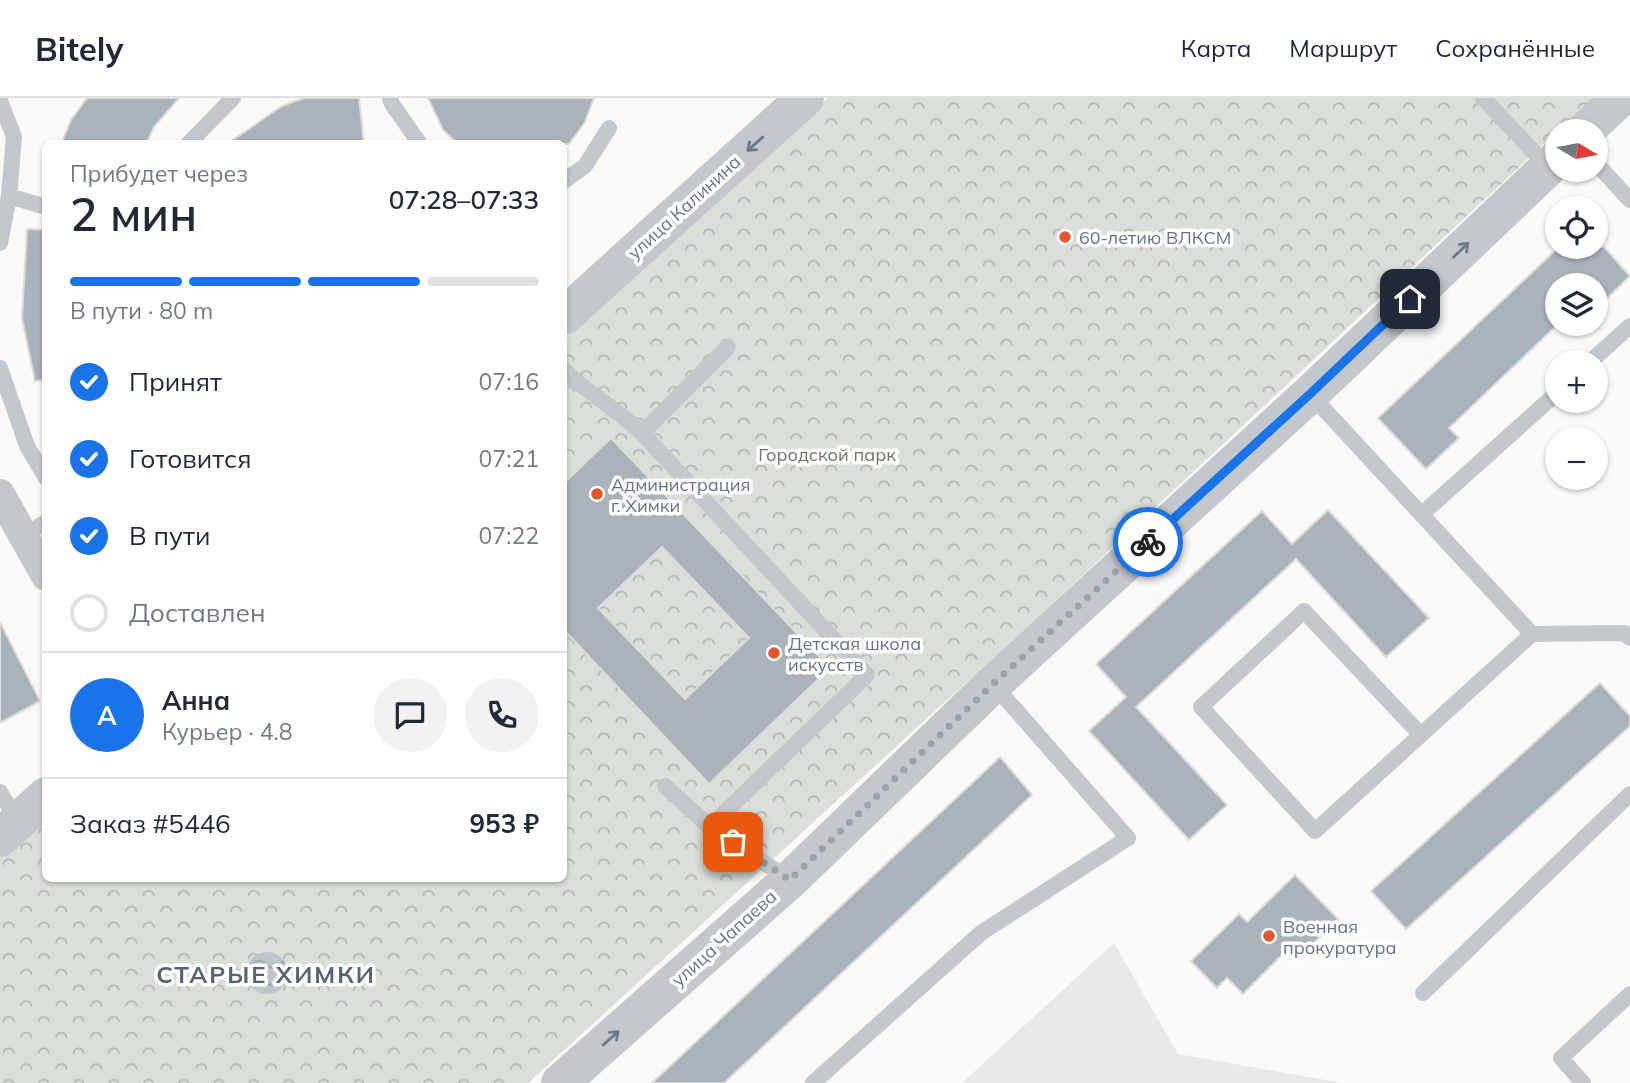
<!DOCTYPE html>
<html lang="ru">
<meta charset="utf-8">
<style>
:root{--surface:#fff;--page:#f2f2f3;--text:#1f2937;--muted:#747a83;--line:#e0e1e3;--accent:#1a73e8}
body{margin:0;font-family:Mulish,sans-serif;background:var(--page);color:var(--text);height:100vh;display:flex;flex-direction:column;font-size:26px;white-space:nowrap}
*{box-sizing:border-box;margin:0}
p{font-size:23px;color:var(--muted)}
.icon{flex:none;width:38px;height:38px;fill:none;stroke:currentColor;stroke-width:2;stroke-linecap:round;stroke-linejoin:round}
.map{position:relative;flex:1;overflow:hidden}
.sheet{position:absolute;left:42px;top:42px;width:525px;height:742px;display:flex;flex-direction:column;background:var(--surface);border-radius:10px;box-shadow:0 2px 5px #0004}
.sheet>*{flex:none}
.needle{width:46px;rotate:100deg}
.fabs{position:absolute;left:1545px;top:21px;display:grid;gap:14px}
.fabs a{display:grid;place-items:center;width:63px;height:63px;border-radius:50%;background:var(--surface);box-shadow:0 2px 5px #0004;font-size:35px}
.pin{position:absolute;display:grid;place-items:center;width:60px;height:60px;color:#fff;margin:-30px;border-radius:14px;box-shadow:0 4px 10px #0006}
.courier{position:absolute;display:grid;place-items:center;width:70px;height:70px;margin:-35px;border:5px solid #1a73e8;border-radius:50%;background:#fff;color:#222;box-shadow:0 2px 9px #0007}
.head em{font-style:normal;font-weight:600}
.head div{display:flex;flex-direction:column-reverse}
.head{display:flex;align-items:center;justify-content:space-between;height:119px;padding:0 28px}
h1{font-size:46px;font-weight:600;line-height:52px}
.bar{display:grid;grid-template-columns:repeat(4,1fr);gap:10px 7px;align-content:center;height:84px;padding:0 28px}
.bar i{height:9px;border-radius:5px;background:var(--line)}
.bar .selected{background:var(--accent)}
.bar p{grid-column:span 4}
.line{display:flex;align-items:center;gap:18px;padding:0 28px;border-top:2px solid var(--line)}
.line div{flex:1}
.round{display:grid;place-items:center;flex:none;width:74px;height:74px;border-radius:37px;background:var(--page)}
ol{padding:0 28px;list-style:none}
li{display:flex;align-items:center;gap:21px;height:77px}
li p{margin-inline-start:auto}
li .icon{padding:7px;border-radius:50%;background:var(--accent);color:#fff;stroke-width:4}
li:last-child{color:var(--muted)}
li i{width:38px;height:38px;border:4px solid var(--line);border-radius:50%}
header{display:flex;align-items:center;gap:42px;box-sizing:border-box;height:98px;padding:0 35px;background:var(--surface);border-bottom:2px solid var(--line)}
header strong{font-size:33px}
nav{display:flex;gap:38px;margin-inline-start:auto;font-size:24px}
.map>svg:first-child{display:block}
.built{fill:#e8e9e9}
.park{fill:url(#park-crowns)}
.water{fill:url(#water-waves)}
.building{fill:#aab3b9;stroke:#dcdcda;stroke-width:2;fill-rule:evenodd}
.lines{fill:none;stroke-linecap:round;stroke-linejoin:round}
.service{stroke:#c3c8cc;stroke-width:16}
.minor{stroke:#c3c8cc;stroke-width:30}
.tertiary{stroke:#c3c8cc;stroke-width:38}
.oneway{stroke:#6a7a87}
.done{stroke:#99a4ac;stroke-width:7;stroke-dasharray:0 12.6}
.route{stroke:#1a73e8;stroke-width:9}
.poi-dot{fill:#e4572e;stroke:#fff;stroke-width:2.5}
.labels{text-anchor:middle;dominant-baseline:central;stroke-width:7;stroke-linejoin:round;paint-order:stroke}
.street-label{font-size:18px;fill:#657683;stroke:#fff}
.poi-label{font-size:18px;fill:#657683;stroke:#fff;text-anchor:start}
.park-label{font-size:18px;fill:#687a64;stroke:#fff}
.district-label{font-size:24px;font-weight:bold;letter-spacing:2px;fill:#57646e;stroke:#fff}
</style>
<header>
<strong>Bitely</strong>
<nav><a>Карта</a><a>Маршрут</a><a>Сохранённые</a></nav>
</header>
<div class="map">
<svg width="1630" height="985" viewBox="0 0 1630 985">
<defs>
<pattern id="park-crowns" width="20" height="18" patternUnits="userSpaceOnUse" patternTransform="scale(1.75)"><rect width="20" height="18" fill="#dadfd7"/><path d="M2 6a3 3 0 1 1 6 0M12 15a3 3 0 1 1 6 0" fill="none" stroke="#b4b9b4"/></pattern>
<pattern id="water-waves" width="16" height="10" patternUnits="userSpaceOnUse" patternTransform="scale(1.75)"><rect width="16" height="10" fill="#bbc7cb"/><path d="M0 5q4-4 8 0t8 0" fill="none" stroke="#9ca6aa"/></pattern>
</defs>
<rect width="100%" height="100%" fill="#fafaf8"/>
<path class="built" d="M1114 845 1178 956 1343 985H962Z"/>
<path class="park" d="M828 0H1593L1051 507 528 985H0V760L45 718 46 780H564V242Z"/>
<path class="water" d="M246 875a21 21 0 1 1 42 0a21 21 0 1 1-42 0Z"/>
<path class="building" d="M87 0H179L154 29 146 46H61L71 22Z
M304 0H359L364 46H227L282 8Z
M428 0H594L585 24 569 46H458L443 32Z
M27 131 46 132V282L35 283 22 220Z
M1559 149H1604L1630 178 1601 206 1596 200V187H1558V226L1449 330 1459 340 1426 371 1378 320Z
M611 340 830 570 709 686 564 532V385ZM662 449 749 540 685 601 598 510Z
M1328 412 1429 520 1386 559 1296 461 1136 609 1227 707 1189 742 1089 633 1126 599 1096 566 1262 413 1292 446Z
M0 524 40 603 0 625Z
M1600 585 1630 618V628L1406 831 1371 793Z
M1000 659 1032 697 724 985H652Z
M1295 777 1338 821 1297 862 1287 852 1243 896 1227 880 1217 890 1191 863 1239 816 1247 824Z"/>
<g class="lines">
<path class="service" d="M390 0 392 6 420 46
M1483 0 1548 69
M0 3 14 39 9 98 46 109
M188 46 233 0
M1596 65 1630 102
M564 83 585 68 609 30
M0 145 9 98
M1590 264 1630 228
M0 270 27 348 46 380
M564 272C588 295 617 312 642 335L867 577 726 713 711 730
M1310 296 1532 536 1625 535 1630 540
M642 335 728 249
M1422 416 1558 294
M23 438 46 424
M1420 636 1304 513 1201 609 1315 733 1532 536
M665 688 711 730 790 782
M0 694 18 724
M1423 895 1630 696
M813 985 981 835 1128 740 993 586
M1583 985 1561 960 1630 896"/>
<path class="minor" d="M0 396 46 478"/>
<path class="tertiary" d="M1585 33 1620 0
M564 218 805 0
M0 740 46 698
M560 985 790 782 993 586 1310 296 1558 60"/>
</g>
<defs><path id="oneway-shaft" d="M-6 0H5M1.5-3L5.5 0L1.5 3" fill="none" stroke-width="1.6" stroke-linecap="round" stroke-linejoin="round" transform="scale(1.75)"/></defs>
<g class="oneway">
<use href="#oneway-shaft" transform="translate(755 46) rotate(138)"/>
<use href="#oneway-shaft" transform="translate(1461 152) rotate(-44)"/>
<use href="#oneway-shaft" transform="translate(611 940) rotate(-42)"/>
</g>
<g class="lines">
<path class="done" d="M733 744 790 782 993 586 1148 444"/>
<path class="route" d="M1148 444 1310 296 1410 201"/>
</g>
<g class="poi-dot">
<circle cx="1065" cy="139" r="7"/>
<circle cx="597" cy="396" r="7"/>
<circle cx="774" cy="555" r="7"/>
<circle cx="1269" cy="838" r="7"/>
</g>
<g class="labels">
<g class="street-label">
<text transform="translate(684 109) rotate(-42)">улица Калинина</text>
<text transform="translate(724 840) rotate(-42)">улица Чапаева</text>
</g>
<g class="poi-label">
<text x="1079" y="139">60-летию ВЛКСМ</text>
<text x="611" y="386">Администрация<tspan x="611" dy="21">г. Химки</tspan></text>
<text x="788" y="545">Детская школа<tspan x="788" dy="21">искусств</tspan></text>
<text x="1283" y="828">Военная<tspan x="1283" dy="21">прокуратура</tspan></text>
</g>
<g class="park-label">
<text x="827" y="356">Городской парк</text>
</g>
<g class="district-label">
<text x="266" y="876">СТАРЫЕ ХИМКИ</text>
</g>
</g>
</svg>
<div class="fabs">
<a><svg class="needle" viewBox="-14 -14 28 28"><path d="M0-13l5 13h-10z" fill="#e53935"/><path d="M0 13l5-13h-10z" fill="#747a83"/></svg></a>
<a><svg class="icon" aria-label="locate" viewBox="0 0 24 24"><circle cx="12" cy="12" r="6"/><path d="M12 2v4M12 18v4M2 12h4M18 12h4"/></svg></a>
<a><svg class="icon" aria-label="layers" viewBox="0 0 24 24"><path d="M12 4l9 5-9 5-9-5zM3 14l9 5 9-5"/></svg></a>
<a>+</a>
<a>−</a>
</div>
<div class="pin" style="left:733px;top:744px;background:#ea580c"><svg class="icon" aria-label="bag" viewBox="0 0 24 24"><path d="M5 8h14l-1 12H6zM9 8a3 3 0 0 1 6 0"/></svg></div>
<div class="pin" style="left:1410px;top:201px;background:#1f2937"><svg class="icon" aria-label="home" viewBox="0 0 24 24"><path d="M3 11l9-7 9 7M6 9v11h12V9"/></svg></div>
<div class="courier" style="left:1148px;top:444px"><svg class="icon" aria-label="bike" viewBox="0 0 24 24"><circle cx="6" cy="16" r="4"/><circle cx="18" cy="16" r="4"/><path d="M6 16l4-8h5l3 8M10 8l3 8H6M13 5h3"/></svg></div>
<section class="sheet">
<div class="head"><div><h1>2 мин</h1><p>Прибудет через</p></div><em>07:28–07:33</em></div>
<div class="bar"><i class="selected"></i><i class="selected"></i><i class="selected"></i><i></i><p>В пути · 80 m</p></div>
<ol>
<li><svg class="icon" aria-label="check" viewBox="0 0 24 24"><path d="M5 12l5 5 9-10"/></svg>Принят<p>07:16</p></li>
<li><svg class="icon" aria-label="check" viewBox="0 0 24 24"><path d="M5 12l5 5 9-10"/></svg>Готовится<p>07:21</p></li>
<li><svg class="icon" aria-label="check" viewBox="0 0 24 24"><path d="M5 12l5 5 9-10"/></svg>В пути<p>07:22</p></li>
<li><i></i>Доставлен</li>
</ol>
<div class="line" style="height:126px"><b class="round" style="background:var(--accent);color:#fff">А</b><div><b>Анна</b><p>Курьер · 4.8</p></div><a class="round"><svg class="icon" aria-label="chat" viewBox="0 0 24 24"><path d="M4 5h16v11H9l-5 4z"/></svg></a><a class="round"><svg class="icon" aria-label="phone" viewBox="0 0 24 24"><path d="M5 4h4l2 5-3 2q2 4 5 5l2-3 5 2v4C11 20 4 13 5 4z"/></svg></a></div>
<div class="line" style="height:91px"><div>Заказ #5446</div><b>953 ₽</b></div>
</section>
</div>
